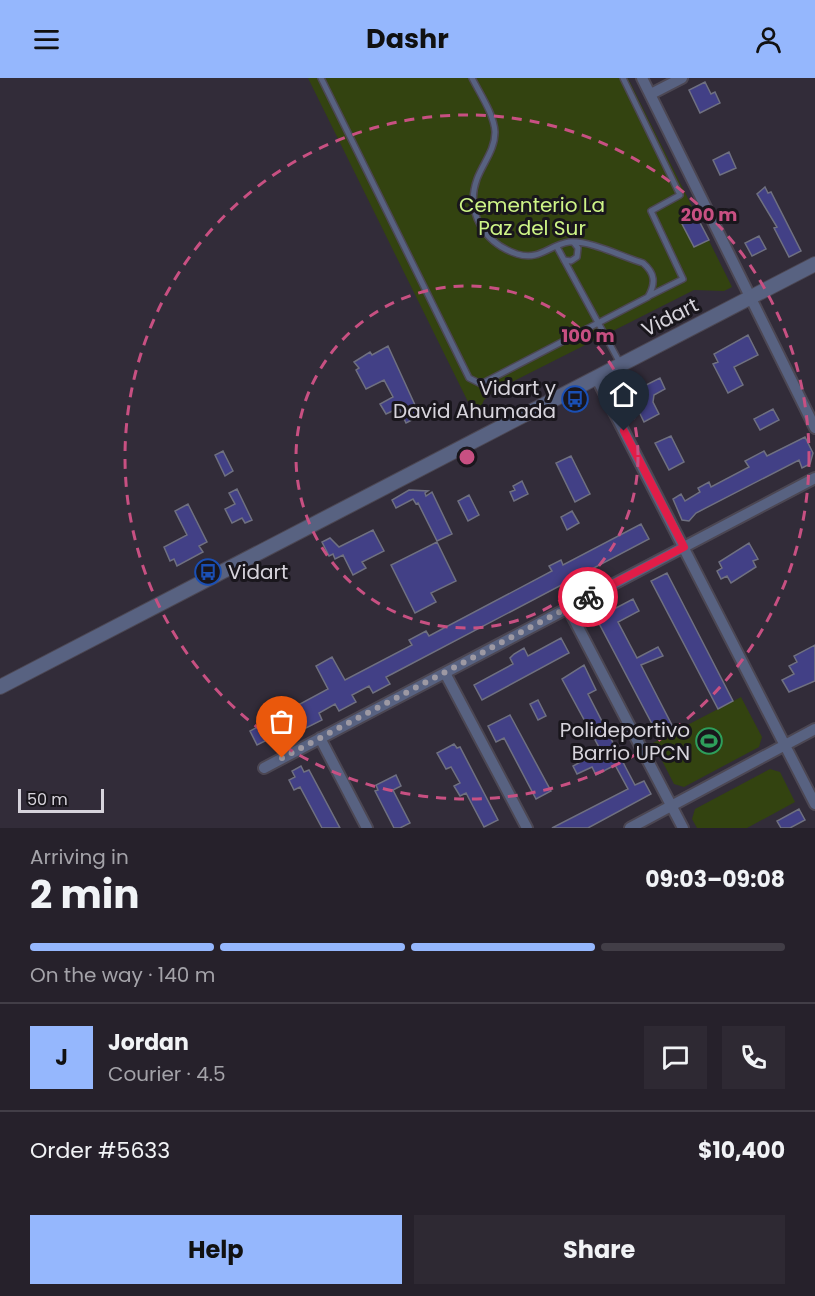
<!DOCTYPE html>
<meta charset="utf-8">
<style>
:root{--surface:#26212b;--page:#2e2933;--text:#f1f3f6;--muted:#a4a3a9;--line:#423e47;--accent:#95b7fd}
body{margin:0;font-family:Poppins,sans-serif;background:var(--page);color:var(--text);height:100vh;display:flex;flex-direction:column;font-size:22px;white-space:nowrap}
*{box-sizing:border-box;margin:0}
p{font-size:20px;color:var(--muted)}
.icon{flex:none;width:33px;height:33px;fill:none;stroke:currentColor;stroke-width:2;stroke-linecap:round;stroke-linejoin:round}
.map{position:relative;height:750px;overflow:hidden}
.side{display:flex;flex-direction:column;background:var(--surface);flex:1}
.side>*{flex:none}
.scale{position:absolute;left:18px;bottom:15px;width:86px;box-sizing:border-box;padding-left:6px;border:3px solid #d7d4dc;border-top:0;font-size:16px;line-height:21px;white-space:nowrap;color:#d7d4dc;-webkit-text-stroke:4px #19161c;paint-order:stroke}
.pin{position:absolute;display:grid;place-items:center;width:51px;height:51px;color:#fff;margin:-62px -26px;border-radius:50% 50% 50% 0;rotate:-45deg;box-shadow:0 0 6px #0007}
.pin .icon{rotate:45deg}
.courier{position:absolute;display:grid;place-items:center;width:60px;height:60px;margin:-30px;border:4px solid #e11d48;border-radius:50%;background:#fff;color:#222;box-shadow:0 2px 8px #0007}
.overview em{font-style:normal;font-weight:700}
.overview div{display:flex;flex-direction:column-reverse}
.overview{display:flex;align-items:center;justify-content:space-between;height:102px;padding:0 30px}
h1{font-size:39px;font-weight:700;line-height:45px}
.bar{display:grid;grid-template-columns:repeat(4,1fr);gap:9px 6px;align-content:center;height:72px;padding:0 30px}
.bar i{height:8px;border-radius:4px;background:var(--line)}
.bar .active{background:var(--accent)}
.bar p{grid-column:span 4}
.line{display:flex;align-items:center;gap:15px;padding:0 30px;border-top:2px solid var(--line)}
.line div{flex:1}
.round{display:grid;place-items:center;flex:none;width:63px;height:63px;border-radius:0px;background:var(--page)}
.button{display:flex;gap:12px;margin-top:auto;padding:12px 30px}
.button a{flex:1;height:69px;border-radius:0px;background:var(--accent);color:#111;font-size:24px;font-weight:700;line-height:69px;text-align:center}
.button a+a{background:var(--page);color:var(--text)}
header{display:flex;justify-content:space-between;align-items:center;height:78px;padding:0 30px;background:var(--accent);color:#111;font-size:27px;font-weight:700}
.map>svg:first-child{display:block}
.green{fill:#334310}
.building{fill:#424086;stroke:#6f7080;stroke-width:1.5}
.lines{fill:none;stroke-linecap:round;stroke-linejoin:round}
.service-casing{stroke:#4c4753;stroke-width:8}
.minor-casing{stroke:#4c4753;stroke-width:14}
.tertiary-casing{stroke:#4c4753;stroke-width:16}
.service{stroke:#586281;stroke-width:5}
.minor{stroke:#586281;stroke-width:10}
.tertiary{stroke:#586281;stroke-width:14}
.done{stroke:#9d99a3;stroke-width:6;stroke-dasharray:0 10.8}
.route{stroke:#e11d48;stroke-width:8}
.ring{fill:none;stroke:#c85082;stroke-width:3;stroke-dasharray:10 8}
.labels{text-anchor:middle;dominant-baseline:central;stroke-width:6;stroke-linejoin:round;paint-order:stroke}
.park-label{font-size:20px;fill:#cef487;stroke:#19161c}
.street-label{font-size:20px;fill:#d7d4dc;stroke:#19161c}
.poi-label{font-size:20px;fill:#d7d4dc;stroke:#19161c;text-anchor:end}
.centre{fill:#c85082;stroke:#19161c;stroke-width:3}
.ring-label{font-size:18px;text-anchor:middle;font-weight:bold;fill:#c85082;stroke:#19161c;stroke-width:6;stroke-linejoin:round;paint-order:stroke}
</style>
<header><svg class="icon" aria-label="menu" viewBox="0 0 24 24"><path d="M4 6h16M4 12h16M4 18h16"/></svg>Dashr<svg class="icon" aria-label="person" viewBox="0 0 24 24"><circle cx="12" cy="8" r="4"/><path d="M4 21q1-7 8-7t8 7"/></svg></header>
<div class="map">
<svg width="815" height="750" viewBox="0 0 815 750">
<rect width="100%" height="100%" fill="#322c39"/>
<path class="green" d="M308 0H628L732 209 724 213 694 212 494 313 484 322 476 340Z
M741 619 762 659 759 669 684 709 674 706 653 665Z
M770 691 780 694 795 724 747 750H697L692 741 695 731Z"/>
<path class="building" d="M705 4 711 16 715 14 720 25 700 35 689 12Z
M729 74 736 90 720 97 713 82Z
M765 109 768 115 771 114 801 173 789 179 774 150 777 149 757 116Z
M696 137 709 162 694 169 681 144Z
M759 158 766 171 752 178 745 165Z
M748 257 758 277 734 289 743 307 728 315 713 286 718 284 714 276Z
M388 268 420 338 406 345 399 330 386 336 380 326 393 319 384 302 366 311 356 292 359 290 354 284 370 274 372 277Z
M660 300 665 311 654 317 653 324 659 336 644 344 630 315Z
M773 331 779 342 760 352 754 341Z
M671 358 684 384 669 392 655 365Z
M805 359 813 375 810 386 802 390 799 382 696 435 689 443 682 442 673 421 681 416 685 423 700 414 698 410 709 404 711 409 749 389 745 383 764 373 767 378Z
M223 373 233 393 225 398 215 377Z
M571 378 590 416 575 424 556 385Z
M522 403 528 416 514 423 510 414 515 412 513 408Z
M237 411 252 442 245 445 242 440 232 445 225 431 235 426 229 415Z
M409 412 428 413 425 415 426 418 432 414 452 456 437 463 418 425 416 426 413 421 396 430 392 422Z
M469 417 479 437 468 443 458 423Z
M188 426 207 464 199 468 203 474 177 488 174 481 170 483 164 469 187 457 175 433Z
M572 433 579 445 567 452 561 439Z
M641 446 649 461 392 596 386 599 390 606 373 615 369 608 352 617 356 624 339 633 335 626 319 635 322 642 296 655 293 649 257 667 250 653 328 611 316 588 332 579 345 602 412 567 409 562 426 553 429 558 552 493 549 488 561 482 563 487Z
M373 452 384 473 362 484 366 490 353 497 343 477 335 481 333 476 329 478 322 464 330 460 339 469Z
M437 464 456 503 431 515 436 524 415 535 391 487Z
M749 465 758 481 753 483 756 489 731 505 727 498 721 501 717 493 722 490 719 484Z
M667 495 733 623 718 631 651 503Z
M633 521 639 533 618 544 637 580 658 569 663 578 641 587 675 653 660 661 593 534 612 524 616 530Z
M561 560 569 575 482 622 474 607 513 586 510 580 514 576 524 570 528 578Z
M815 567V603L789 614 782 602 794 596 789 588 797 584 794 578Z
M584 587 596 612 588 616 626 690 635 707 644 703 651 716 588 750H552L628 711 615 687 596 697 592 689 577 696 573 688 601 673 562 601Z
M538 622 546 638 538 642 530 626Z
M510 637 551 713 536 721 504 660 496 664 488 648Z
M454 666 457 670 460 669 498 742 484 749 466 715 460 718 454 708 460 705 451 689 446 691 437 675Z
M301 688 304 694 309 692 340 750H322L300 709 294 712 289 702 295 699 292 693Z
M396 697 401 708 393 712 410 745 400 750H394L375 713 378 712 376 707Z
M799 731 805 742 790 750H781L777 743Z"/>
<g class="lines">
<g class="service-casing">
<path id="service" d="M321 0 469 300 481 306 648 219C656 205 655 195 643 185 623 179 589 162 569 164 549 167 540 183 517 176 484 165 465 134 477 101 483 85 495 72 495 54 494 36 480 16 472 0
M623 0 680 117 651 133 683 201 649 218
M557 169 620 285
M564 182 571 183 577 179 578 170 574 165"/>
</g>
<g class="minor-casing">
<path id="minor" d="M642 0 815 350
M651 16 682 0
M596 299 815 726
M568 530 683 750
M445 595 527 750
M320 660 367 750
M264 690 815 400
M630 750 815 651"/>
</g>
<g class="tertiary-casing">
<path id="tertiary" d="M0 609 815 186"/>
</g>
<use href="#service" class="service"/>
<use href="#minor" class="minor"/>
<use href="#tertiary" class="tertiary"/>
</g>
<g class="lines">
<path class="done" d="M282 680 588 519"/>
<path class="route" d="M588 519 684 469 624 353"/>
</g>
<g class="ring">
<circle cx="467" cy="379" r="171"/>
<circle cx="467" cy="379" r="342"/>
</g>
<defs>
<g id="bus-ring" transform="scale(1.35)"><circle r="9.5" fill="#19161c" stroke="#1a4fb4" stroke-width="1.5"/><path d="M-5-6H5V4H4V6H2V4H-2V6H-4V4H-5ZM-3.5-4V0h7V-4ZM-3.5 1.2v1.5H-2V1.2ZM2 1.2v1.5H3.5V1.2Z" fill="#1a4fb4"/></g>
<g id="stadium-ring" transform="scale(1.35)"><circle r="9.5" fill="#19161c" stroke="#2e9e5b" stroke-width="1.5"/><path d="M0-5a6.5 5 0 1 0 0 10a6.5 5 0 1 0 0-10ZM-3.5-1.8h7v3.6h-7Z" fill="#2e9e5b"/></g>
</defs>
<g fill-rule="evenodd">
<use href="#bus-ring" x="575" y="321"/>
<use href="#bus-ring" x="208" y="494"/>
<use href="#stadium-ring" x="709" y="663"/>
</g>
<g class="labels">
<g class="park-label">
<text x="532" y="127">Cementerio La<tspan x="532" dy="23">Paz del Sur</tspan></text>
</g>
<g class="street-label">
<text transform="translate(670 239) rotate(-27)">Vidart</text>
</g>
<g class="poi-label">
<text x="556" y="310">Vidart y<tspan x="556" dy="23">David Ahumada</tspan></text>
<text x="228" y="494" text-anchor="start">Vidart</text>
<text x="690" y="652">Polideportivo<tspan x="690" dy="23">Barrio UPCN</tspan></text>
</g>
</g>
<circle cx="467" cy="379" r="9" class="centre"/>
<g class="ring-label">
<text x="709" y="143">200 m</text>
<text x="588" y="264">100 m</text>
</g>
</svg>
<div class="scale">50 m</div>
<div class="pin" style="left:282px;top:680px;background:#ea580c"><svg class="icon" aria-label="bag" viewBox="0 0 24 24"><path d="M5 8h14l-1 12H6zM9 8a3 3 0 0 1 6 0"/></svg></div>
<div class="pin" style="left:624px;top:353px;background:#1f2937"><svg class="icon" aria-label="home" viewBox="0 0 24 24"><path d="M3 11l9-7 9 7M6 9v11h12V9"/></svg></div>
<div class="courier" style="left:588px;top:519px"><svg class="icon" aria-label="bike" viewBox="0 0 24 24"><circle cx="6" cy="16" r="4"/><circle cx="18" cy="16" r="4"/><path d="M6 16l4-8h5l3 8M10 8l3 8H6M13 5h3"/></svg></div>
</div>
<section class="side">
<div class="overview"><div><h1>2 min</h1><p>Arriving in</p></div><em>09:03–09:08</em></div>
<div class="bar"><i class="active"></i><i class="active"></i><i class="active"></i><i></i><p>On the way · 140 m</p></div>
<div class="line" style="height:108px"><b class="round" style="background:var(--accent);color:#111">J</b><div><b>Jordan</b><p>Courier · 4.5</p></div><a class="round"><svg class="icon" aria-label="chat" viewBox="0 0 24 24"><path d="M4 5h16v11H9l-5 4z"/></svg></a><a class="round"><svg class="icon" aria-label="phone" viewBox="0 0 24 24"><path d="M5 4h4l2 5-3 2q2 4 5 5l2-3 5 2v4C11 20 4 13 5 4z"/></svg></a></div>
<div class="line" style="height:78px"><div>Order #5633</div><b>$10,400</b></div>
<div class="button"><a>Help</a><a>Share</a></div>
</section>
